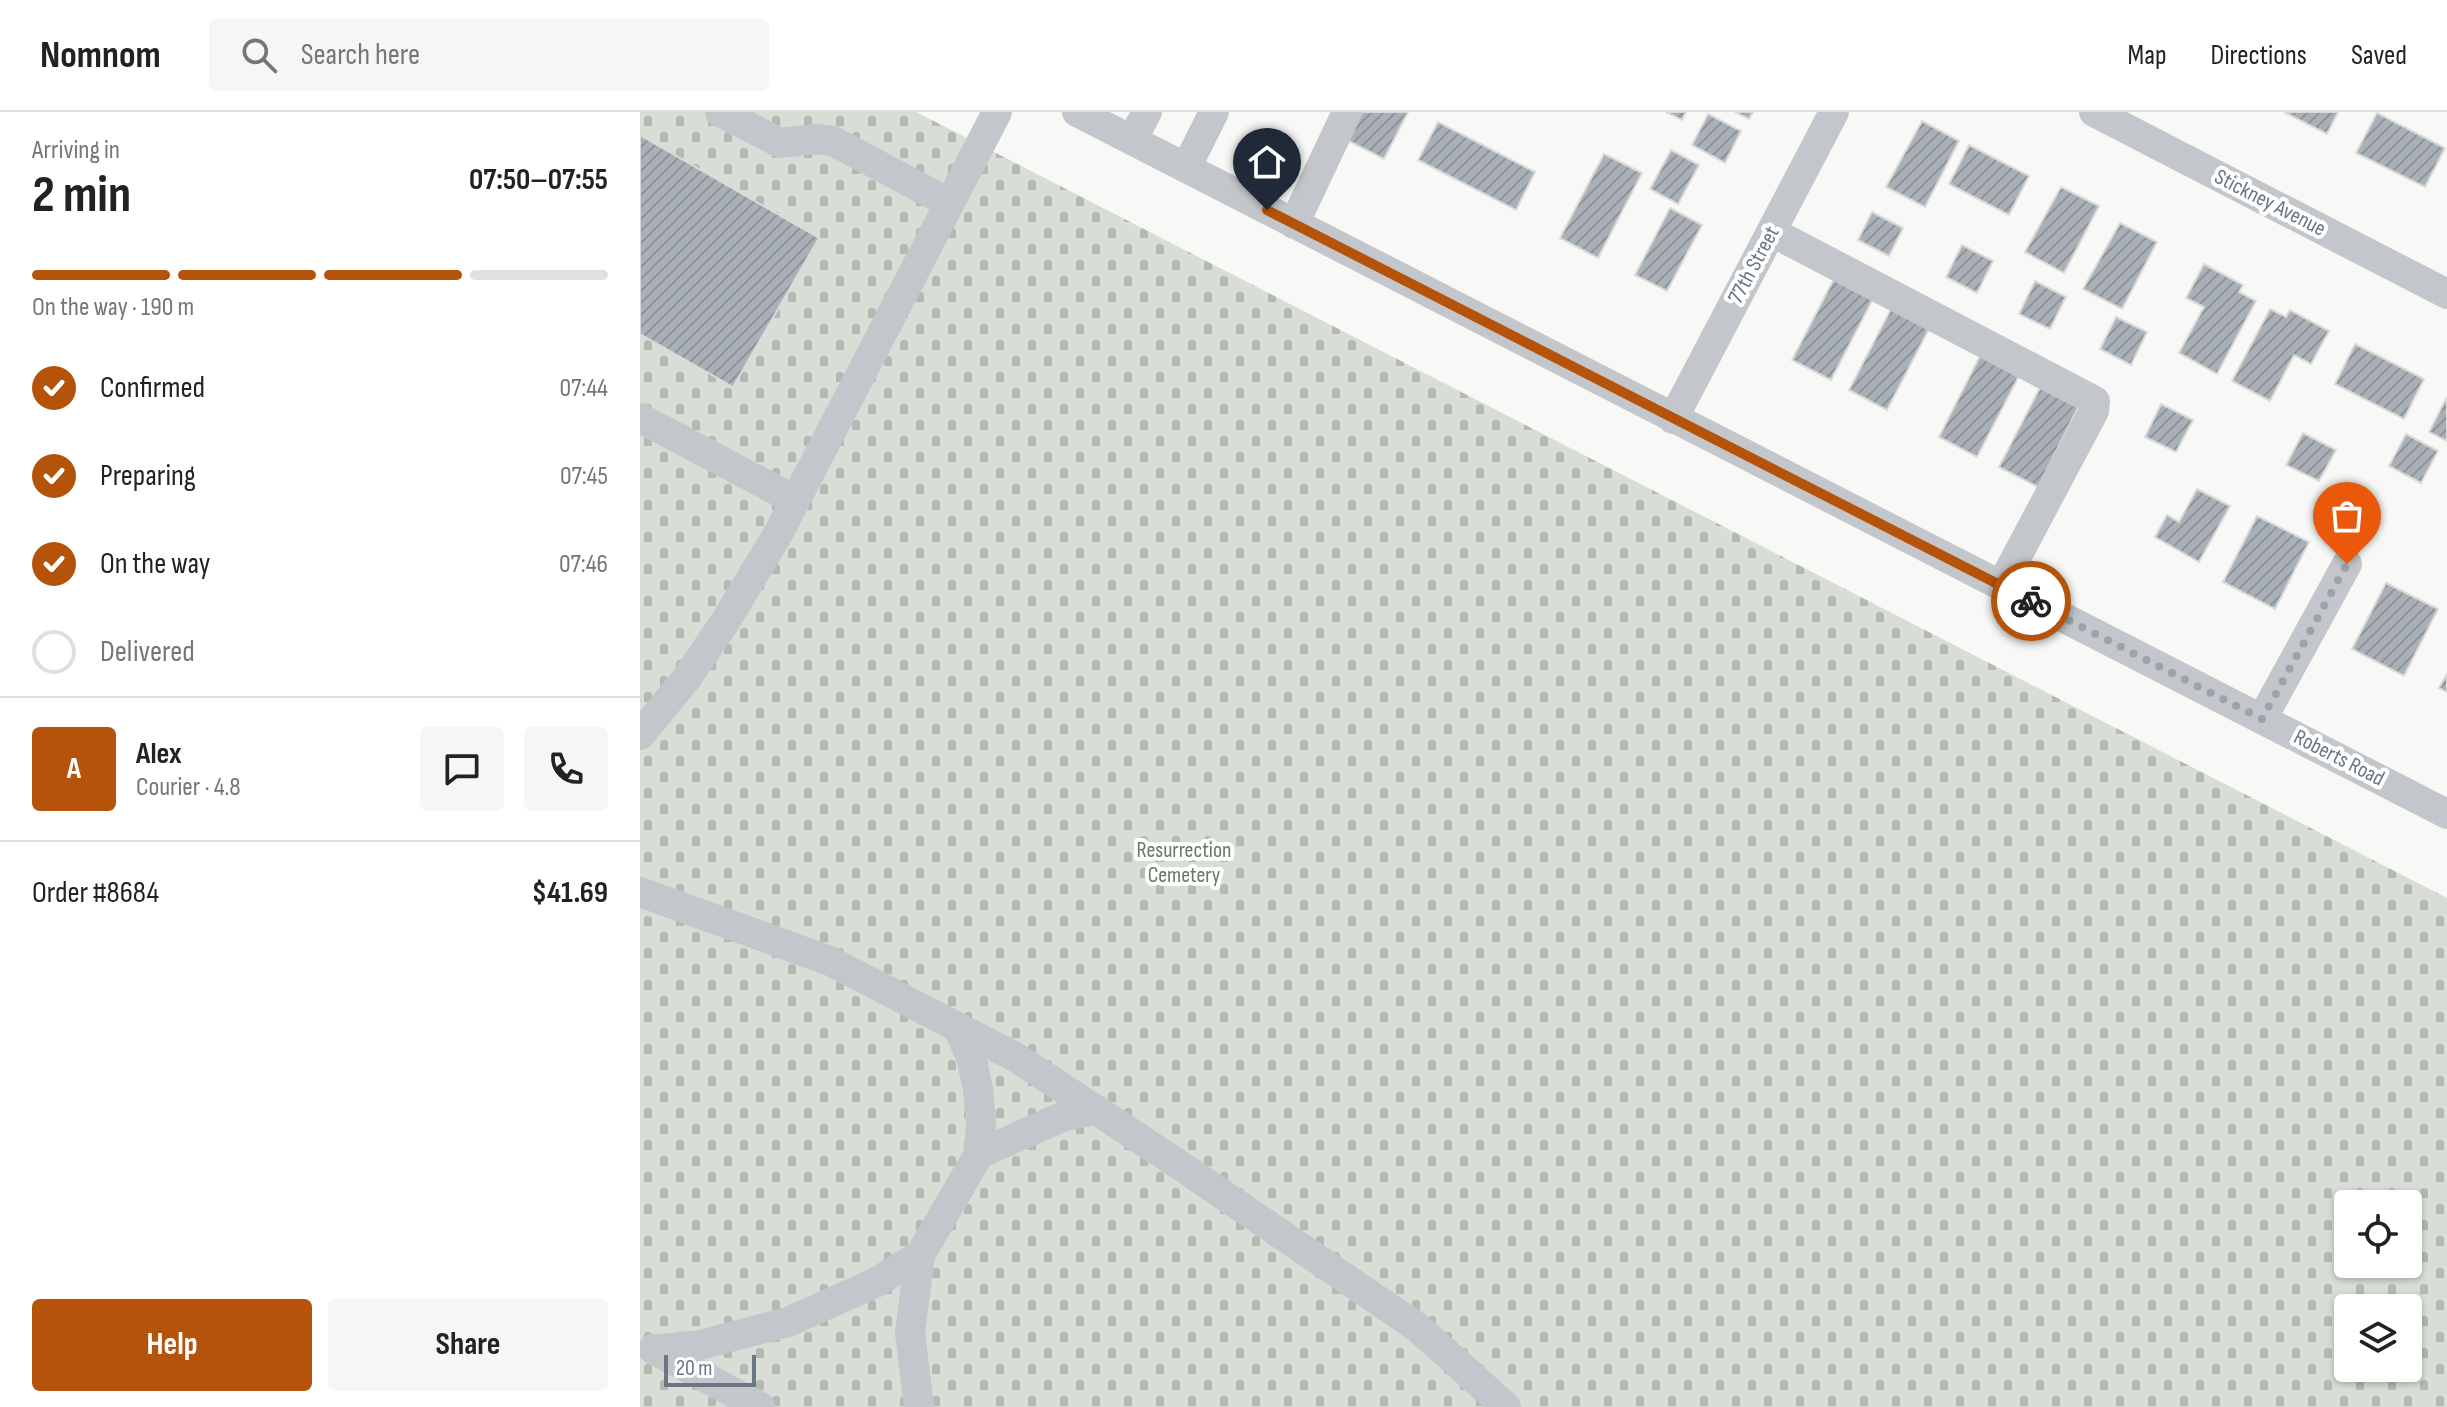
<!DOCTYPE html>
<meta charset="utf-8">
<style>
:root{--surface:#fff;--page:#f6f6f6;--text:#222;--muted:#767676;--line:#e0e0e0;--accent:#b45309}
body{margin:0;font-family:"Sofia Sans Condensed",sans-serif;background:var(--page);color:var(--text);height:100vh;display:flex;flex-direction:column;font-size:30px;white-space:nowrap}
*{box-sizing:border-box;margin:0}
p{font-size:26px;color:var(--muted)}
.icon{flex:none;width:44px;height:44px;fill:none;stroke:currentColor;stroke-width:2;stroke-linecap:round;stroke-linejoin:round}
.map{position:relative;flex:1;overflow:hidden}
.details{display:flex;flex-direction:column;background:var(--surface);width:640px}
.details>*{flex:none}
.fabs{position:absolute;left:1694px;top:1078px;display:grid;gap:16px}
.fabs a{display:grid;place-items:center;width:88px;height:88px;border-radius:8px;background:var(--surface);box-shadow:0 2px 6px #0004;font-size:40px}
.scale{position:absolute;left:24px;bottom:20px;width:92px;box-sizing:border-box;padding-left:8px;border:4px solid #697686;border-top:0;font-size:22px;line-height:28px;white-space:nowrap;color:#697686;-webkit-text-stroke:6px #fff;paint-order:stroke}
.pin{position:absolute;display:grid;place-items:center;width:68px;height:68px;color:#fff;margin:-82px -34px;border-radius:50% 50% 50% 0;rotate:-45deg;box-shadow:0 0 8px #0007}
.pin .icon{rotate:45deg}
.courier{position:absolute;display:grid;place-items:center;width:80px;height:80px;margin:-40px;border:6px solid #b45309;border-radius:50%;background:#fff;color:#222;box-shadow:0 2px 10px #0007}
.overview em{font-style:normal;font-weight:700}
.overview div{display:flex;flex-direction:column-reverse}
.overview{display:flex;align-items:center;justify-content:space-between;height:136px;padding:0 32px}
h1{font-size:52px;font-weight:700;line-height:60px}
.bar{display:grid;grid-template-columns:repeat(4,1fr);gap:12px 8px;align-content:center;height:96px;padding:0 32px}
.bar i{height:10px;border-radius:6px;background:var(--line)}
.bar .current{background:var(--accent)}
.bar p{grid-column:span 4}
.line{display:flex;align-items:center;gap:20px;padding:0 32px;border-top:2px solid var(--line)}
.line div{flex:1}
.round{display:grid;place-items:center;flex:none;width:84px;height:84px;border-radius:8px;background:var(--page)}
ol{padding:0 32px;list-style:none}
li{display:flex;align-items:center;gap:24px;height:88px}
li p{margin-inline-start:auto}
li .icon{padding:8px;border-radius:50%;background:var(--accent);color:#fff;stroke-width:4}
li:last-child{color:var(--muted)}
li i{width:44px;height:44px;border:4px solid var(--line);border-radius:50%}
.primary-button{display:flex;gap:16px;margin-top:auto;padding:16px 32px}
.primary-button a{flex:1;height:92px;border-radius:8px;background:var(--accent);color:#fff;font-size:32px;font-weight:700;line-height:92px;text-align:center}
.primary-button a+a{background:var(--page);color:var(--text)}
header{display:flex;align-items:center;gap:48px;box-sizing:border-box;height:112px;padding:0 40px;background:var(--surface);border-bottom:2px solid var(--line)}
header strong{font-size:38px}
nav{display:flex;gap:44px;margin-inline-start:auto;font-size:28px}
.search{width:560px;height:72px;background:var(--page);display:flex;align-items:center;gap:20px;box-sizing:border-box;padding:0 28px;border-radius:8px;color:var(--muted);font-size:30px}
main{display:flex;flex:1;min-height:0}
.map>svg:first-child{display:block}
.cemetery{fill:url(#cemetery-stones);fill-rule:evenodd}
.building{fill:url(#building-hatch);stroke:#dadbd9;stroke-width:2}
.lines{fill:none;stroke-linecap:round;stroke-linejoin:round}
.minor{stroke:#c3c6ca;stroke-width:30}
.done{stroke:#9ba4ad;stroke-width:8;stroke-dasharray:0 14.4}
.route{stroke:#b45309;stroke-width:10}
.labels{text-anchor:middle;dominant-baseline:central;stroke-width:8;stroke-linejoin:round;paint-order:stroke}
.street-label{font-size:22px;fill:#697686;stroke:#fff}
.park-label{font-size:22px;fill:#657964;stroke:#fff}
</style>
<header>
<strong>Nomnom</strong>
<div class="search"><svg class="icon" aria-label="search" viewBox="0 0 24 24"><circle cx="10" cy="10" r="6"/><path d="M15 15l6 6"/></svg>Search here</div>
<nav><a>Map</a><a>Directions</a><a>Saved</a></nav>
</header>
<main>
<section class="details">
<div class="overview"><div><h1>2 min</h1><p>Arriving in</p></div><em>07:50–07:55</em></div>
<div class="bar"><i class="current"></i><i class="current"></i><i class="current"></i><i></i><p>On the way · 190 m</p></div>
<ol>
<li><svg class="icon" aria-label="check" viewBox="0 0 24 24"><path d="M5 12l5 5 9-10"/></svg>Confirmed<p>07:44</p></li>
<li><svg class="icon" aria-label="check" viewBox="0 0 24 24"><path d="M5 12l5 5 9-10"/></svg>Preparing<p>07:45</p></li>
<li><svg class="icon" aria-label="check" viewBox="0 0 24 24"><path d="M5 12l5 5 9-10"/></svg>On the way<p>07:46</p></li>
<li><i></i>Delivered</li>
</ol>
<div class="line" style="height:144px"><b class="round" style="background:var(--accent);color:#fff">A</b><div><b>Alex</b><p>Courier · 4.8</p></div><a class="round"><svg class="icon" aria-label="chat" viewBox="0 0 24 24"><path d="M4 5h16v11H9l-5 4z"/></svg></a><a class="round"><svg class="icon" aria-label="phone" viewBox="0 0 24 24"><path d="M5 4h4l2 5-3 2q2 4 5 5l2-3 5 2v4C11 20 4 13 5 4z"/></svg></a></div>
<div class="line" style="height:104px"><div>Order #8684</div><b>$41.69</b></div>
<div class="primary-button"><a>Help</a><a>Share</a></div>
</section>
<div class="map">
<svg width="1807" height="1295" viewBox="0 0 1807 1295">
<defs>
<pattern id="cemetery-stones" width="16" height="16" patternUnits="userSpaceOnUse" patternTransform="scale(2)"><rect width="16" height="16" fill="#d8ded6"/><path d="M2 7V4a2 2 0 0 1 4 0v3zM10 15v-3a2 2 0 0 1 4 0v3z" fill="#b3b9b3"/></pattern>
<pattern id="building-hatch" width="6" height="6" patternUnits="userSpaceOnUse" patternTransform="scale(2)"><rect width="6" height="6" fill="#a9b0b7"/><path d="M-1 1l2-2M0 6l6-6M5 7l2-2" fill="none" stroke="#8e949a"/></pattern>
</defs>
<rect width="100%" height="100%" fill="#f8f9f6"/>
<path class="cemetery" d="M0 0H276L1807 786V1295H0ZM1708 1092H1768V1152H1708ZM1708 1196H1768V1256H1708Z"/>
<path class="building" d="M722 0H768L744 47 707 28Z
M1026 0H1046L1042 8Z
M1095 0H1113L1109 7Z
M1644 0H1698L1687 22Z
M1737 1 1805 36 1785 75 1716 41Z
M1068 2 1101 19 1085 51 1052 33Z
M1282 9 1319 29 1285 95 1246 75Z
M798 10 895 60 876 98 778 48Z
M0 23 179 126 93 275 0 222Z
M1329 33 1389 64 1369 103 1309 72Z
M1031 38 1059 53 1038 92 1010 77Z
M964 42 1002 61 958 146 920 126Z
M1421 75 1459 94 1424 161 1385 140Z
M1030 96 1062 113 1027 179 995 163Z
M1232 100 1263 116 1249 144 1218 128Z
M1480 111 1517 130 1482 197 1443 177Z
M1322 133 1353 149 1337 181 1306 165Z
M1564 152 1603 173 1599 180 1616 189 1577 262 1539 241 1564 195 1546 186Z
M1196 163 1235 183 1191 268 1152 248Z
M1395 169 1426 185 1410 217 1379 202Z
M1253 193 1291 213 1247 298 1209 278Z
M1630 197 1646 205 1650 198 1689 219 1671 252 1654 243 1630 289 1592 269Z
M1476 205 1507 220 1491 253 1460 237Z
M1715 232 1784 267 1764 307 1695 272Z
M1342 240 1381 260 1337 345 1299 325Z
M1403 270 1441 290 1398 375 1359 355Z
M1807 285V329L1789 320Z
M1521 292 1553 308 1536 340 1505 325Z
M1663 321 1696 338 1679 369 1646 353Z
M1766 322 1798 339 1781 371 1749 354Z
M1557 377 1590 394 1559 450 1515 425 1527 403 1539 410Z
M1617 404 1669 430 1635 497 1583 470Z
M1746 471 1798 497 1764 564 1712 537Z
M1807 562V580L1799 576Z"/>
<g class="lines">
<path class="minor" d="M80 0 140 31 176 27 193 29 309 91
M437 0 1807 702
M1454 0 1807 182
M492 28 507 0
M546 56 574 0
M654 112 707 0
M1132 120 1455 289 1454 299 1361 474
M0 306 155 388
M1033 307 1194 0
M1622 607 1707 452
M0 623 46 567 85 510 139 420 357 0
M0 780 190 849 377 946 535 1050 777 1215 866 1295
M339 1042 424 1004 456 998
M13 1237 120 1295
M14 1238 60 1233 148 1210 237 1170 280 1143 339 1042 341 1011 338 977 331 945 318 916
M279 1295 270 1221 280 1143"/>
</g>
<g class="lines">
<path class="done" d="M1391 489 1622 607 1707 452"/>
<path class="route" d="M627 98 1391 489"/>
</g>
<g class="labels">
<g class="street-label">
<text transform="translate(1630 91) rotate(27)">Stickney Avenue</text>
<text transform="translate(1114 153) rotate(-62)">77th Street</text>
<text transform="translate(1699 646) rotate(27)">Roberts Road</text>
</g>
<g class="park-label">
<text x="544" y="738">Resurrection<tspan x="544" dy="25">Cemetery</tspan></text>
</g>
</g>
</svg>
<div class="fabs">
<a><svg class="icon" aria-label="locate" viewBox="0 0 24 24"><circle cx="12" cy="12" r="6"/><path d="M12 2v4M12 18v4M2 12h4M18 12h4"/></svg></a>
<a><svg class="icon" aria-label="layers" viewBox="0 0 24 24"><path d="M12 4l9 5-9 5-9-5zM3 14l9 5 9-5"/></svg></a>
</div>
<div class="scale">20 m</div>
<div class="pin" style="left:1707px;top:452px;background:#ea580c"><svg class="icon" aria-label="bag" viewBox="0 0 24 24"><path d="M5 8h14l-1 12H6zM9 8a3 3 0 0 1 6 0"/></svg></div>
<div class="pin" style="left:627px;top:98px;background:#1f2937"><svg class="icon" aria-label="home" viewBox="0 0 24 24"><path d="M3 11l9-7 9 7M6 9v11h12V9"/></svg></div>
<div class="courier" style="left:1391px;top:489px"><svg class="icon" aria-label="bike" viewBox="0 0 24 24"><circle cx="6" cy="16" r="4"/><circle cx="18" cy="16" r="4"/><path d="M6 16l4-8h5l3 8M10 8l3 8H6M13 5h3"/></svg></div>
</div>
</main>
